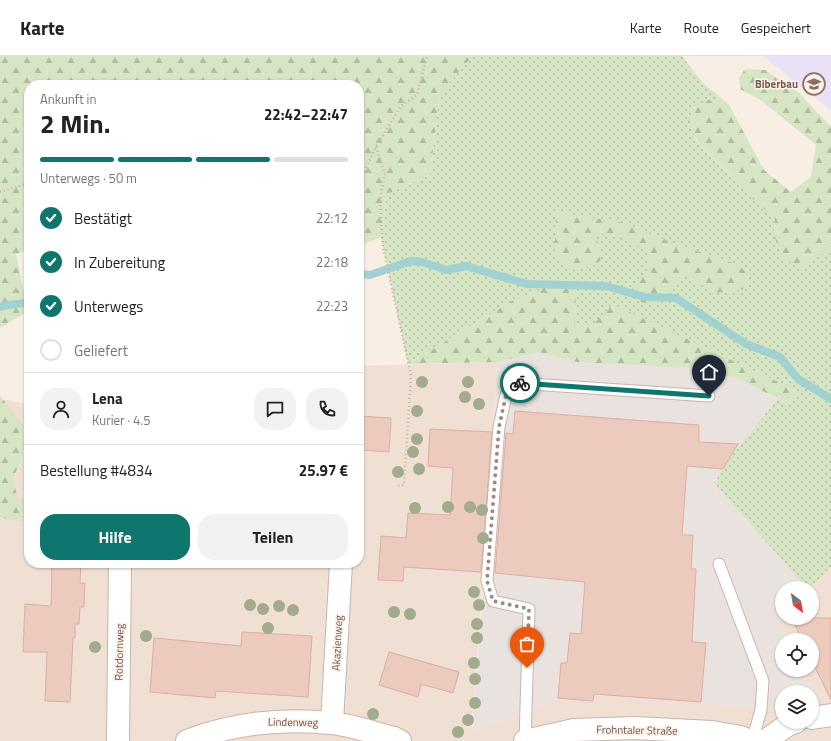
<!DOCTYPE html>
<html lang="de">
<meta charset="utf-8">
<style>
:root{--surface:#fff;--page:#f2f2f2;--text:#222;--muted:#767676;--line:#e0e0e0;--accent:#0f766e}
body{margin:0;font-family:"Titillium Web",sans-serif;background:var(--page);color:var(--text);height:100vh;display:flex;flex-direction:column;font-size:15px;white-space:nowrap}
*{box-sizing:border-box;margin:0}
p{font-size:13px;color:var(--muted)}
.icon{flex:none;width:22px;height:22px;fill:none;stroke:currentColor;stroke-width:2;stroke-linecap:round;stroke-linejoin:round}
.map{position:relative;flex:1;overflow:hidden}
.side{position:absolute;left:24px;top:24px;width:340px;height:488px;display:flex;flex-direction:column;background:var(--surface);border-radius:16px;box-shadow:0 1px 3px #0004}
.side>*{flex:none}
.needle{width:26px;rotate:149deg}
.fabs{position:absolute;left:775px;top:525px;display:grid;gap:8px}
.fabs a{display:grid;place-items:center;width:44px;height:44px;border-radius:50%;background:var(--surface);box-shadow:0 1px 3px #0004;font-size:20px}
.pin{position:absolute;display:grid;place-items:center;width:34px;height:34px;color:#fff;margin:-41px -17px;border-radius:50% 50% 50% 0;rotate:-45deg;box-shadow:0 0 4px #0007}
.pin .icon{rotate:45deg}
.courier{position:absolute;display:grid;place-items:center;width:40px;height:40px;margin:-20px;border:3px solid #0f766e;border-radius:50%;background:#fff;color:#222;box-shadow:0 1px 5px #0007}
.overview em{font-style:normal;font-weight:700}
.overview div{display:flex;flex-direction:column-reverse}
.overview{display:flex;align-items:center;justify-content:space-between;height:68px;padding:0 16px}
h1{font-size:26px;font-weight:700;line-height:30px}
.bar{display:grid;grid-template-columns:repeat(4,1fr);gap:6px 4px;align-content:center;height:48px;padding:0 16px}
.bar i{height:5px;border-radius:3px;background:var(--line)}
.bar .selected{background:var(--accent)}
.bar p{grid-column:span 4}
.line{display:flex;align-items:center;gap:10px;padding:0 16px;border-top:1px solid var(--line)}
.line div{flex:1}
.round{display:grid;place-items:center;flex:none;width:42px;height:42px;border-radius:16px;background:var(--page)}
ol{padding:0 16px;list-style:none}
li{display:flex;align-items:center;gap:12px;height:44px}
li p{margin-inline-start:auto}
li .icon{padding:4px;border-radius:50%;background:var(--accent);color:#fff;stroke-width:4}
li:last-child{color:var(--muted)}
li i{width:22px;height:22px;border:2px solid var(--line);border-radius:50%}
.primary-button{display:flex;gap:8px;margin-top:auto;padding:8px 16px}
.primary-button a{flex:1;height:46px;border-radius:16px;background:var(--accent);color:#fff;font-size:16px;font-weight:700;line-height:46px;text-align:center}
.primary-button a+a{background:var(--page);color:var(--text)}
header{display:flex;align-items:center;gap:24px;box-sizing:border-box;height:56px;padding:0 20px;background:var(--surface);border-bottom:1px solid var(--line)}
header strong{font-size:19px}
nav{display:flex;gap:22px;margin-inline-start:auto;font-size:14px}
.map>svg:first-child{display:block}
.residential{fill:#f0dfd3}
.industrial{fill:#e9e2de}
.education{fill:#ebe1f6}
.grass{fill:url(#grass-dots)}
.forest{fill:url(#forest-firs)}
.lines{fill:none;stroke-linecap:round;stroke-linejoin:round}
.stream{stroke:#a2d1d1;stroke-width:8}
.building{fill:#eccabe;stroke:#ddafa1}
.lane-casing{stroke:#c9b5ac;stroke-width:13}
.street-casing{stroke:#c9b5ac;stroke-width:24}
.path{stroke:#d0ada2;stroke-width:2.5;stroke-dasharray:1 3;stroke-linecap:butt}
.lane{stroke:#fff;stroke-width:11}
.street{stroke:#fff;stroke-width:22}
.tree{fill:#a2ab8d}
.done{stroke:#9f8a81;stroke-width:4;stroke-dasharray:0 7.2}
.route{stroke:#0f766e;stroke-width:5}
.labels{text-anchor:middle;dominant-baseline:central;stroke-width:3;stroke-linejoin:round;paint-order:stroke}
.education-label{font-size:11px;font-weight:bold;fill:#785e54;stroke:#fdf2ea;text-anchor:end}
.street-label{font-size:11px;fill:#6f544c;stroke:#fdf2ea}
</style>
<header>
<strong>Karte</strong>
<nav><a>Karte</a><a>Route</a><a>Gespeichert</a></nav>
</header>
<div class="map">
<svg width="831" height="685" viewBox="0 0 831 685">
<defs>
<pattern id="grass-dots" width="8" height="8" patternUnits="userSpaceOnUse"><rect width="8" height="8" fill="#d6e5c4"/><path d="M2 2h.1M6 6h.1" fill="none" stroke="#b2bca1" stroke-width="1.8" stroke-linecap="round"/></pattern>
<pattern id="forest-firs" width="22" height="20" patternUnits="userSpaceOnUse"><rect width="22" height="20" fill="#d6e5c4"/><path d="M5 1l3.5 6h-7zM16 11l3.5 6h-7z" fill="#b2bca1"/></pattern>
</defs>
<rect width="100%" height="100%" fill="#f9eee4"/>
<path class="residential" d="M497 306 472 676 558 642 593 645 594 638 701 646 761 654 782 652V666H812V649L819 648 802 614H812V584H787L778 565 782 561 812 562 811 532 831 511V685H0V343L29 348V507H359V310Z"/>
<path class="industrial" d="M538 295 577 306 689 312 736 322 778 343 735 395 714 427 807 532H782V561L778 565 787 584H782V614H802L819 648 812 649V636H782V652L761 654 701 646 594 638 593 645 558 642 472 676 484 517 497 306Z"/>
<path class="education" d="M763 0H831V55Z"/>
<path class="grass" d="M473 0H682L702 26 727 47 708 44 689 66 697 86 749 139 775 163 774 179 824 197 831 189V511L811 532H807L714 427 735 395 778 343 787 347 797 335 677 279 593 268 574 271 510 246 408 308 381 181 387 138 430 119 440 37Z"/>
<path class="forest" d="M0 0H473L440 37 430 119 387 138 381 181 359 190V29H29V194L16 198 28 255 0 272Z
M745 13 765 14 798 36 831 71V189L824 197 802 212 782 202 774 179 775 163 749 139 698 86 688 66 693 51 708 44 728 47 764 114 791 136 811 121 816 89 762 45 740 33 739 22Z
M557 156 619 166 684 191 739 209 748 219 745 233 715 237 683 219 657 249 641 246 632 232 647 214 649 195 608 178 591 179 600 189 601 204 591 212 572 214 554 199Z
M553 228 576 235 574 271 593 268 613 248 797 335 787 347 736 322 689 312 577 306 538 296 497 306 408 308 510 246Z
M0 340 29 376V382L13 423 18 443 29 440V462L19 465 0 462Z"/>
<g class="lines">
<path class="stream" d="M359 218 370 219 411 205 422 206 447 214 466 210 527 228 606 230 645 241 676 242 746 288 780 301 798 323 831 343
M0 251C12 247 18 249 29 246"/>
</g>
<path class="building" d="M515 355 699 369V386L738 388 723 413 687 410 682 479H693L691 513H696L692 586 706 587 701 646 594 638 593 645 558 642 561 607H567L570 577 581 578 585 526 495 517 506 377 513 378Z
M359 360 391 362 389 396 359 394Z
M430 373 492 376 481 516 404 511 403 525 378 524 381 480 406 482 408 457 450 459 453 412 428 410Z
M52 507H81L80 527H85L84 551H80L79 568H75V582H73L70 646 45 645 47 596H23L25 548 51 550Z
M792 562H831V644L812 605V584H802Z
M242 576 312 580 308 641 216 635 215 642 150 636 154 582 241 590Z
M389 596 459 616 453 637 421 628 418 641 379 629Z"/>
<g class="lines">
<g class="lane-casing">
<path id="lane" d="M719 508 763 625 761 654 752 685
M525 685 529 553 493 545 487 525 499 371 506 339 516 327 709 340"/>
</g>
<g class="street-casing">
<path id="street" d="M812 662 831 659
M332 667 341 507
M118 685 120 507
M187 685C233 667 281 662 331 667 352 669 374 677 394 682L400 685
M525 685 574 674 634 672 712 676 741 681 749 685
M765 685 789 668 796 666"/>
</g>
<path class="path" d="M376 91 385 117 380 145 383 192 411 319 404 429 396 430
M359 126 376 91 401 50 417 39 427 0
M0 136 29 127"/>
<use href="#lane" class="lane"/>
<use href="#street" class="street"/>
</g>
<g class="tree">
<circle cx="422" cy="326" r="6"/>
<circle cx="468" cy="326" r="6"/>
<circle cx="465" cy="341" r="6"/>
<circle cx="479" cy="348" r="6"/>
<circle cx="417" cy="355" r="6"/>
<circle cx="417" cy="383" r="6"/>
<circle cx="413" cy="396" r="6"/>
<circle cx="419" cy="413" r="6"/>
<circle cx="398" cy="416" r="6"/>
<circle cx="448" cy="451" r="6"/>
<circle cx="470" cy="451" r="6"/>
<circle cx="415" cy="452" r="6"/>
<circle cx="482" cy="454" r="6"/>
<circle cx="483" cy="482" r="6"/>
<circle cx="474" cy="536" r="6"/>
<circle cx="250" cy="549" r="6"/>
<circle cx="479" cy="549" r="6"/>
<circle cx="279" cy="550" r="6"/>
<circle cx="263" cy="553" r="6"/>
<circle cx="293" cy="554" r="6"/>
<circle cx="394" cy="556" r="6"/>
<circle cx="410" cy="558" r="6"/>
<circle cx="477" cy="568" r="6"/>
<circle cx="268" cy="572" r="6"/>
<circle cx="146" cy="580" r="6"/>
<circle cx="477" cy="582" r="6"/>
<circle cx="95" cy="591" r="6"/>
<circle cx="474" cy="607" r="6"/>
<circle cx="475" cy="623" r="6"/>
<circle cx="475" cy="647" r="6"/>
<circle cx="373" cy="658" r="6"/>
<circle cx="468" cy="664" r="6"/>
<circle cx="458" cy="676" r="6"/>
</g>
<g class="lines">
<path class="done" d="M520 327H516L506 339 499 371 487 525 493 545 529 553 527 612"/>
<path class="route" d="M520 327 709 340"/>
</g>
<defs>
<g id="school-ring" transform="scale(1.15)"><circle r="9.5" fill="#fdf2ea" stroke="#8d6e63" stroke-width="1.5"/><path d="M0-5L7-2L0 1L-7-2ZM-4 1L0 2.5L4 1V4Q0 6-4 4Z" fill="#8d6e63"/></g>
</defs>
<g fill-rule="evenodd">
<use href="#school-ring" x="814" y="28"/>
</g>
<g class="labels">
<g class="education-label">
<text x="798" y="28">Biberbau</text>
</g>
<g class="street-label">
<text transform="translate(337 587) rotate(-87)">Akazienweg</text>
<text transform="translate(119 596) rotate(-89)">Rotdornweg</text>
<text transform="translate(293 666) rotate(1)">Lindenweg</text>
<text transform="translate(637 674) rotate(1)">Frohntaler Straße</text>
</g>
</g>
</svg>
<div class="fabs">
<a><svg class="needle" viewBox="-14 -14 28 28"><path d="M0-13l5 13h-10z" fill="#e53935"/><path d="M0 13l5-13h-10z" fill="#767676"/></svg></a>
<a><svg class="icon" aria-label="locate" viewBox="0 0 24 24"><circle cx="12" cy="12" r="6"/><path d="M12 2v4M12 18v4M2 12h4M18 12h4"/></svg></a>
<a><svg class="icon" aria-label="layers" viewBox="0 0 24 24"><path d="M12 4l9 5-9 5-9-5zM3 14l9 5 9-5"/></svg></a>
</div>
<div class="pin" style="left:527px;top:612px;background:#ea580c"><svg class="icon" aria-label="bag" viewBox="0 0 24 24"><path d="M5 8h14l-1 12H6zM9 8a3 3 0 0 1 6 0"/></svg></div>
<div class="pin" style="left:709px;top:340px;background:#1f2937"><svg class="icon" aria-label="home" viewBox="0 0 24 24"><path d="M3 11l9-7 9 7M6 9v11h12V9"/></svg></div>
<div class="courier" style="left:520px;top:327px"><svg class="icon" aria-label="bike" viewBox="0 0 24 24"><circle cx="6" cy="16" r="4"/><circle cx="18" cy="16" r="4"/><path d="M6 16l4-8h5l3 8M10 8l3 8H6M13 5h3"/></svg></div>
<section class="side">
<div class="overview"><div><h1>2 Min.</h1><p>Ankunft in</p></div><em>22:42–22:47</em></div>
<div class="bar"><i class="selected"></i><i class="selected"></i><i class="selected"></i><i></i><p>Unterwegs · 50 m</p></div>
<ol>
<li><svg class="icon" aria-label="check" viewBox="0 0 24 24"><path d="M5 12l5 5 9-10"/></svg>Bestätigt<p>22:12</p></li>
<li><svg class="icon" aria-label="check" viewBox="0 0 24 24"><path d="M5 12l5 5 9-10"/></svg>In Zubereitung<p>22:18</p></li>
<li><svg class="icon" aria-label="check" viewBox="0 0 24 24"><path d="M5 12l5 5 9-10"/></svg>Unterwegs<p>22:23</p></li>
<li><i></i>Geliefert</li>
</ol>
<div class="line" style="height:72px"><a class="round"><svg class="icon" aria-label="person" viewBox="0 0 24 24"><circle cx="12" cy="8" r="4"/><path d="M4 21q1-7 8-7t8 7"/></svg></a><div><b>Lena</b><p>Kurier · 4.5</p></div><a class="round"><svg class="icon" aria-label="chat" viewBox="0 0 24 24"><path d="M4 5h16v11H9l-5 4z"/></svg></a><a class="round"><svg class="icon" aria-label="phone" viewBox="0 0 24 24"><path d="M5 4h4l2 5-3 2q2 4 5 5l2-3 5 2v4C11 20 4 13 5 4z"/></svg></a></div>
<div class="line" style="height:52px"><div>Bestellung #4834</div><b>25.97 €</b></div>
<div class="primary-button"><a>Hilfe</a><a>Teilen</a></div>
</section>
</div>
